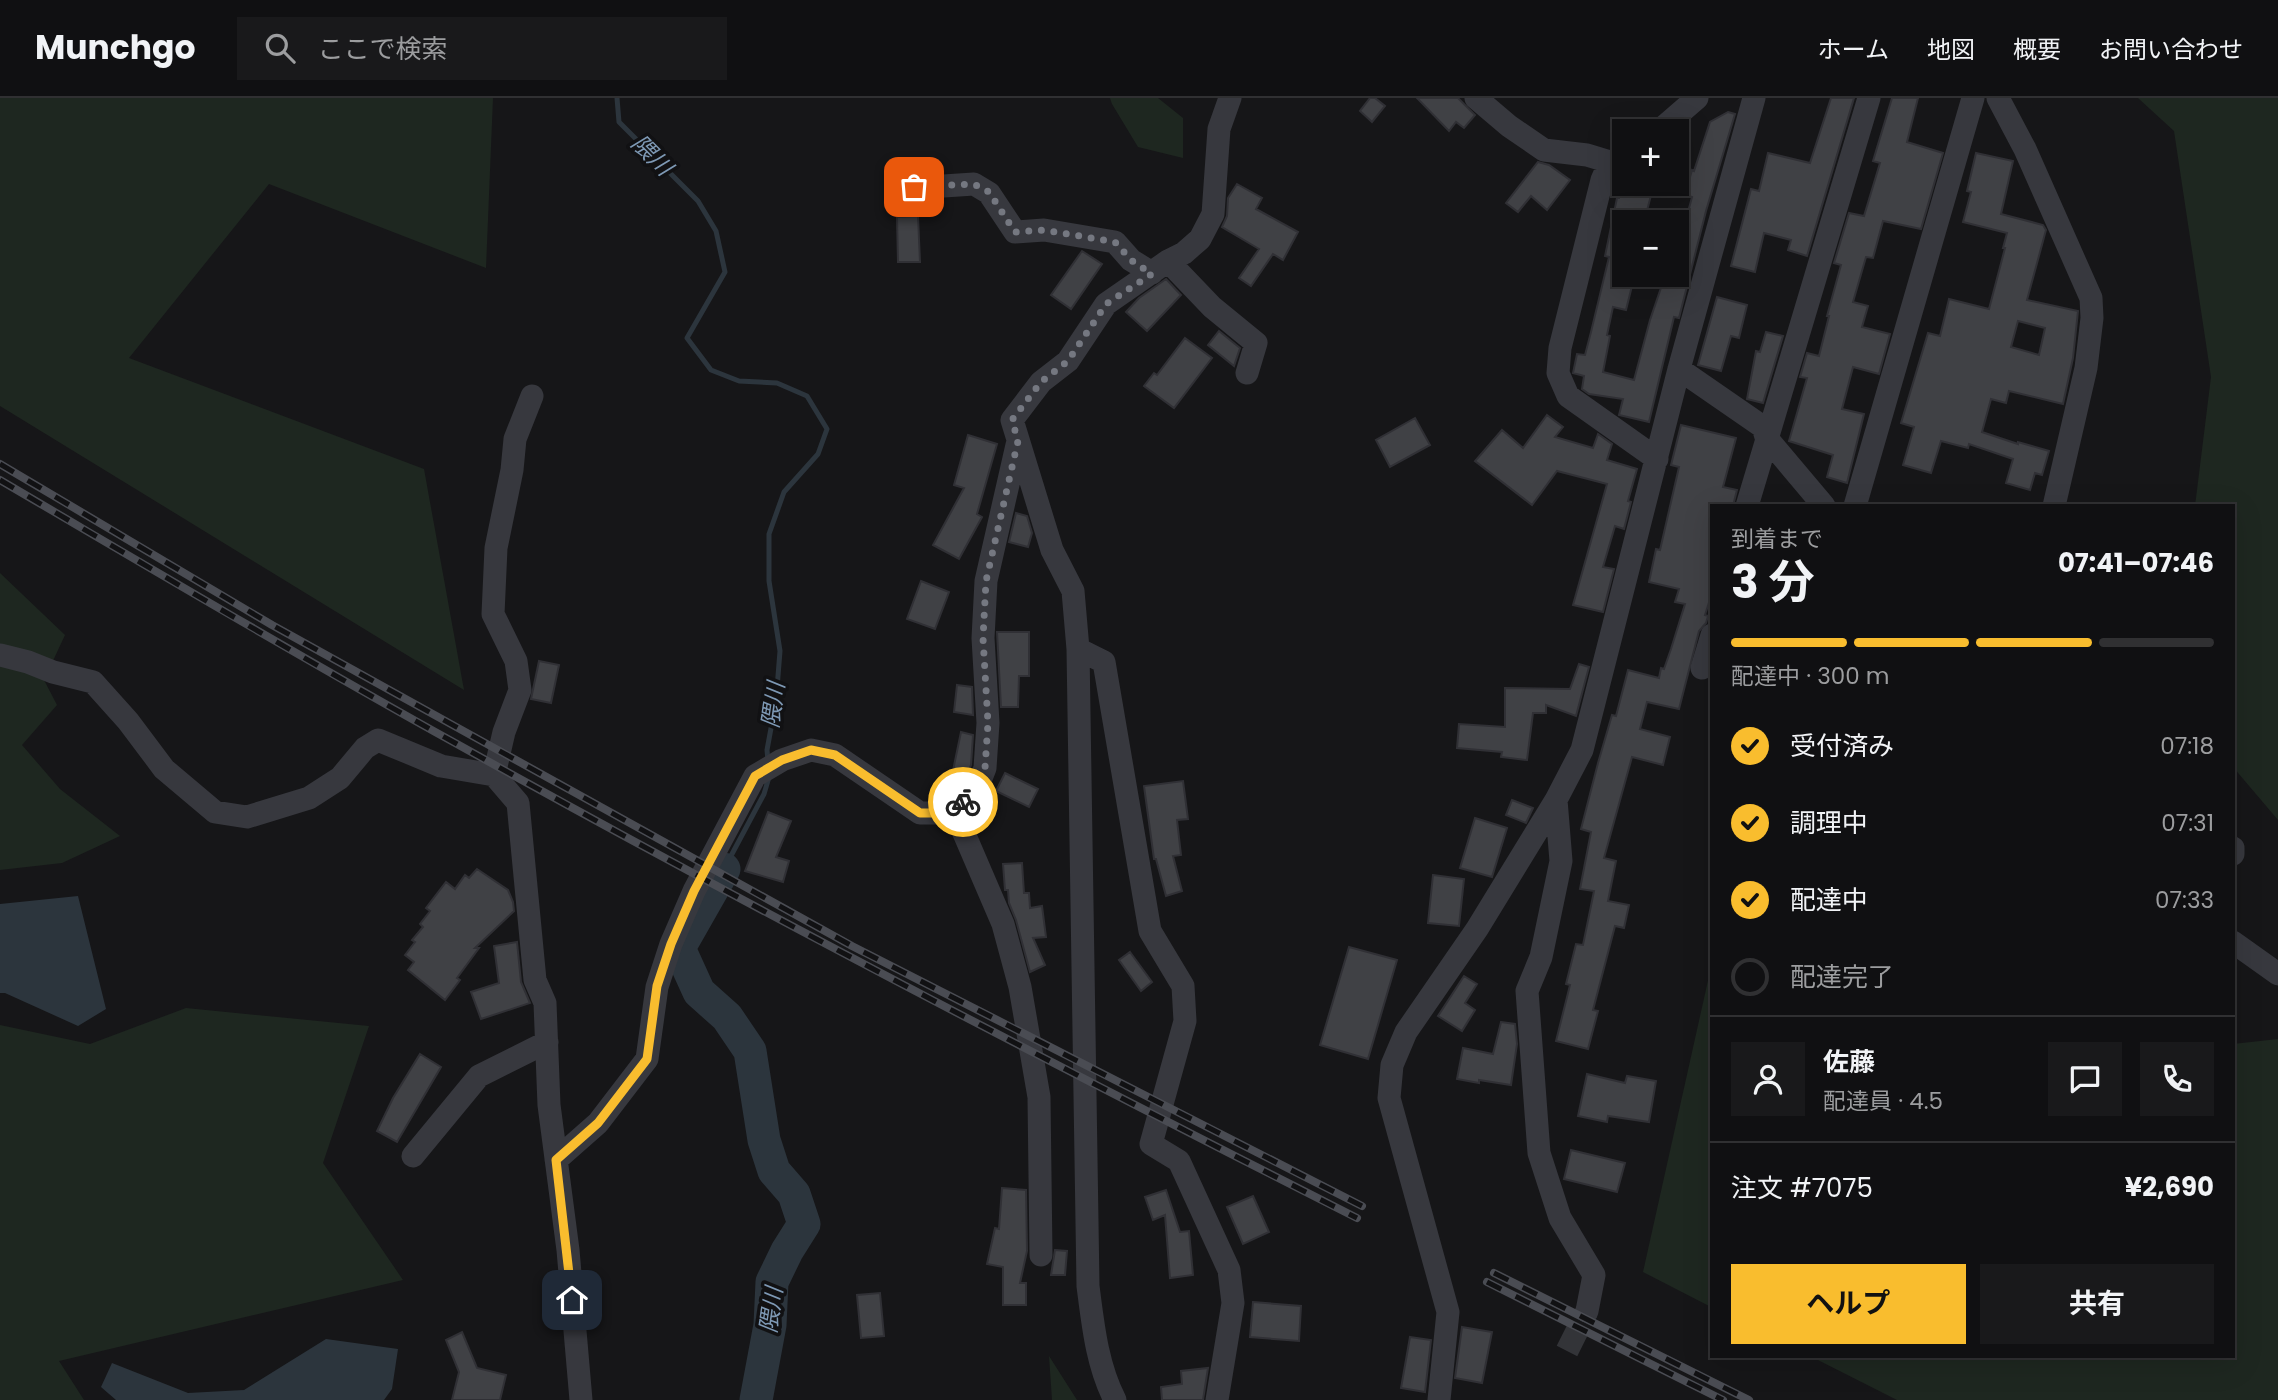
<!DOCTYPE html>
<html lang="ja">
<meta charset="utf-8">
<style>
:root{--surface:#101012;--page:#19191b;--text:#f1f3f6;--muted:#9c9d9f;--line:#303032;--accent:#f9bd2e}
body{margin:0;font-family:Poppins,"Noto Sans JP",sans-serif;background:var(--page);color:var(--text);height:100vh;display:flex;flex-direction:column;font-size:26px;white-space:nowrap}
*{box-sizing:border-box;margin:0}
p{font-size:23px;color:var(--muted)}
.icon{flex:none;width:38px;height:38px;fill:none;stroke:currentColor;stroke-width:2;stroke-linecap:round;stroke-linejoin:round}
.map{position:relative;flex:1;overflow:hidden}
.details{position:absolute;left:1710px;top:406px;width:525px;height:854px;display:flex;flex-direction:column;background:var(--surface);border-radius:0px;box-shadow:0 7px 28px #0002,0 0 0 2px var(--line)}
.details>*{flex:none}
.fabs{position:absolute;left:1612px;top:21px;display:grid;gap:14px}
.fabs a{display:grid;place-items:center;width:77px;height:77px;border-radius:0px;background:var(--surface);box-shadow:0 7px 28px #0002,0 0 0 2px var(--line);font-size:35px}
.pin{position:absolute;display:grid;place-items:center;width:60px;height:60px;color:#fff;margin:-30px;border-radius:14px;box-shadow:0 4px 10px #0006}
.courier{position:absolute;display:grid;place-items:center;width:70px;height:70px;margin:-35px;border:5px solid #f9bd2e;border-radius:50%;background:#fff;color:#222;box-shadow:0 2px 9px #0007}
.headline em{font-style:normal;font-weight:700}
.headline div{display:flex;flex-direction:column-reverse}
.headline{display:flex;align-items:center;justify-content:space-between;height:119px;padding:0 21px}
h1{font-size:46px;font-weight:700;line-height:52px}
.bar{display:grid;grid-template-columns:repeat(4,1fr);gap:10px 7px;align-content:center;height:84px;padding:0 21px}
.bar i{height:9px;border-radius:5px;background:var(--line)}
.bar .selected{background:var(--accent)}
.bar p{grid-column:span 4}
.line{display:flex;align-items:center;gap:18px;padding:0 21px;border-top:2px solid var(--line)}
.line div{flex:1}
.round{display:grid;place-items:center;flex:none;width:74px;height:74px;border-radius:0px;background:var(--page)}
ol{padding:0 21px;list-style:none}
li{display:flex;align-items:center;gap:21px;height:77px}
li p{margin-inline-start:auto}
li .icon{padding:7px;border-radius:50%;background:var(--accent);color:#111;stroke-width:4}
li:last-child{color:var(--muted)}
li i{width:38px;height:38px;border:4px solid var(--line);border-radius:50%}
.action{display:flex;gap:14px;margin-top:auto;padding:14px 21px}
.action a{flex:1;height:80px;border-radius:0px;background:var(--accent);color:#111;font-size:28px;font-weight:700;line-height:80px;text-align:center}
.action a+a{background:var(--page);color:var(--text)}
header{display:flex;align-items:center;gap:42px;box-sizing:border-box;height:98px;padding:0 35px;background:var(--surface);border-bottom:2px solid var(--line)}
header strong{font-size:33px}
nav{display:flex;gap:38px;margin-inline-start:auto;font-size:24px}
.search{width:490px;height:63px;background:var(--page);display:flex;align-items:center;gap:18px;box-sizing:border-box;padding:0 24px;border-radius:0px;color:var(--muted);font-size:26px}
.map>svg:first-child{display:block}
.green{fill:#1e2720}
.water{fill:#2c353d}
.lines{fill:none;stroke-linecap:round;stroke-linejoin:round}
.stream{stroke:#2c353d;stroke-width:5}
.river{stroke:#2c353d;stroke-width:33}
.building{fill:#404145;stroke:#303035;stroke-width:2;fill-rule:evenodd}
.minor-tunnel{stroke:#333438;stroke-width:23;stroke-dasharray:23 11;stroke-linecap:butt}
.minor{stroke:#37383e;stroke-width:23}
.rail-casing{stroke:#4a4c53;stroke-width:8}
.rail{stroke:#111113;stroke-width:5;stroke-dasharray:16;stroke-linecap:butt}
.done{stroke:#757881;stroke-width:7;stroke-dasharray:0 12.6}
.route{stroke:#f9bd2e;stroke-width:9}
.labels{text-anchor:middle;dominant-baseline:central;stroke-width:7;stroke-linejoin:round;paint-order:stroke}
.water-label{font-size:23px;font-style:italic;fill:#7e99b5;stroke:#111113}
</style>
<header>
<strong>Munchgo</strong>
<div class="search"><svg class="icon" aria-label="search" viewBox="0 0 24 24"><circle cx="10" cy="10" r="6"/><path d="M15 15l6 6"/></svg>ここで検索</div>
<nav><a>ホーム</a><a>地図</a><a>概要</a><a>お問い合わせ</a></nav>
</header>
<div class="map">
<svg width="2278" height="1302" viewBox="0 0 2278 1302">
<rect width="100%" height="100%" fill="#161618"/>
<path class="green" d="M0 0H493L486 170 269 86 129 260 424 371 464 592 0 308Z
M1110 0H1158L1183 20V60L1138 49 1112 6Z
M2138 0H2278V722L2233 669V408H2195L2211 279 2174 33Z
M0 475 65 537 44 582 57 607 22 647 60 691 120 738 62 765 0 772Z
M1711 869V1209L1643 1174Z
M186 910 369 928 323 1065 403 1182 59 1263 84 1302H0V927L90 946Z
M2278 941V1302H1897L1810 1258H2233V946Z
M1049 1258 1077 1302H1052Z"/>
<path class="water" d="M78 798 106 911 78 928 5 895H0V806Z
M326 1241 398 1251 392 1291 384 1302H116L101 1289 112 1265 188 1295 244 1292Z"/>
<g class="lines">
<path class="stream" d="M617 0 619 24 698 103 716 133 725 174 687 240 711 272 739 283 777 285 807 298 827 331 818 356 784 394 769 436V483L780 553 776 603 767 652 768 663
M724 771 764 696 769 679"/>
<path class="river" d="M724 771 679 850 699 894 727 919 750 953 764 1042 774 1073 794 1096 804 1126 787 1153 772 1184 770 1227 756 1302"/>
</g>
<path class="building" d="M1370 0H1375L1385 8 1372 24 1360 13Z
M1417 0H1458L1475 17 1464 30 1456 24 1449 33Z
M1831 0H1854L1807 158 1788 152 1791 142 1764 135 1755 174 1731 168 1751 91 1759 93 1768 55 1810 65Z
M1892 0H1918L1907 44 1943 55 1921 131 1883 123 1873 160 1866 159 1853 204 1868 208 1862 229 1890 236 1879 276 1853 269 1842 311 1864 316 1847 385 1827 379 1833 357 1789 343 1807 280 1800 279 1807 255 1819 258 1829 218H1827L1841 167 1834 165 1849 115 1864 118 1880 65 1873 63Z
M1728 14 1735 16 1706 113 1679 220 1674 219 1649 324 1619 317 1623 301 1589 296 1582 291 1584 278 1573 275 1577 256 1585 257 1591 234 1609 159 1605 158 1617 100H1619L1623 86H1654L1644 124H1624V177L1634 180 1626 212 1613 209 1607 237 1610 238 1603 274 1634 282 1650 222 1664 181 1676 185V131L1683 133 1692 99 1685 97 1692 72 1694 73 1710 24Z
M1976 55 2013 63 2001 116 2043 127 2046 132 2027 202 2078 213 2073 260 2063 306 2009 293 2006 305 1991 301 1982 334 2018 346V344L2049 353 2042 377 2035 375 2030 392 2006 385 2013 361 1969 346 1968 350 1941 343 1931 375 1903 367 1914 329 1901 325 1928 235 1940 238 1949 201 1989 211 2005 150H2003L2007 135 1963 124 1971 94 1967 93ZM2018 223 2045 230 2039 257 2011 249Z
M1538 64 1549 67 1570 82 1547 112 1531 98 1518 114 1506 105Z
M1237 86 1262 100 1256 111 1298 134 1283 162 1273 156 1251 188 1239 180 1259 151 1222 129 1227 118 1228 100Z
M918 118 920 164H898L897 119Z
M1082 153 1102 166 1071 211 1051 197Z
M1166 181 1181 197 1147 233 1126 214 1139 200Z
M1717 199 1747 207 1739 240 1731 238 1721 273 1698 267Z
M1219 233 1240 250 1234 268 1208 247Z
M1766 234 1783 238 1763 305 1747 301 1756 253 1760 254Z
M1185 240 1212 260 1174 310 1144 288 1154 275 1157 277Z
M1547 317 1563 329 1555 339 1593 350 1598 336 1612 346 1607 362 1637 371 1628 403 1631 404 1624 431 1615 428 1603 469 1614 471 1603 514 1573 507 1607 386 1557 373 1532 407 1475 363 1502 332 1523 350Z
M1415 320 1430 347 1390 369 1376 342Z
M1681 327 1736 340 1723 389 1737 392 1733 408H1712V495L1705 517 1708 518 1706 525 1699 533 1679 611 1647 604 1640 631 1670 639 1663 667 1632 659 1604 760 1616 763 1608 803 1629 807 1624 830 1615 828 1593 912 1598 913 1588 951 1556 943 1570 887 1566 886 1576 846 1583 847 1594 793 1580 791 1591 734 1581 731 1598 665 1612 617 1616 618 1628 572 1659 580 1661 570 1664 571 1671 551 1685 506 1675 504 1679 491 1649 484 1656 451 1660 452 1679 369 1671 367Z
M968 337 997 346 977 416 982 419 959 461 933 447 964 390 954 387Z
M1016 415 1027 418 1032 435 1028 449 1009 444Z
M921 483 949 494 935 531 907 521Z
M997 534H1029V578H1019L1018 609H1001Z
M539 563 559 567 551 605 531 601Z
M1579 566 1589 569 1576 618 1546 607V615H1533L1527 662 1501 659 1502 654 1457 650 1459 626 1505 629V590L1570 591Z
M957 587 972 589 973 617 954 614Z
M961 634 973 637 971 667 964 685 960 689 950 687Z
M1005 675 1038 691 1029 709 996 693Z
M1183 683 1188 721 1177 722 1181 757 1173 758 1182 793 1166 798 1156 761H1154L1144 688Z
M1512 702 1533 710 1526 725 1506 717Z
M768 714 791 723 776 759 789 763 783 784 745 773Z
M1475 720 1507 730 1492 779 1460 770Z
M1022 765 1024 795H1029L1030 810 1042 808 1046 839 1033 840 1045 867 1030 874 1016 822 1009 805 1008 792H1005L1003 766Z
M477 771 508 792 513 804 514 813 475 850H479L457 880 460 882 445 902 408 872 414 864 405 857 415 844 412 842 423 829 420 826 430 813 426 810 446 784 455 791 465 777 469 780Z
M1433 777 1464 781 1459 828 1428 825Z
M517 844 521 884 530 905 481 921 471 894 499 885 494 848Z
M1349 849 1397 862 1368 961 1320 947Z
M1130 854 1152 884 1141 893 1119 862Z
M1464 878 1477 886 1465 905 1475 912 1462 933 1438 918Z
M1501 924 1515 926 1517 946 1511 987 1479 982V985L1457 981 1463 950 1493 956Z
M420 956 441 969 397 1044 377 1033 393 1000Z
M1587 976 1625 985 1627 978 1656 983 1649 1024 1608 1018 1607 1024 1578 1018Z
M1571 1052 1625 1065 1617 1094 1564 1081Z
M1002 1090 1026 1092 1027 1153 1020 1185H1026V1207H1003V1169L987 1166 995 1130 999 1131Z
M1166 1092 1180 1134 1189 1133 1193 1177 1170 1180 1165 1117 1153 1122 1145 1099Z
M1253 1098 1269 1134 1243 1146 1227 1109Z
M1055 1152 1067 1153 1065 1177H1051Z
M880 1195 884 1238 861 1240 857 1197Z
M1253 1204 1301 1208 1299 1243 1250 1239Z
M1462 1229 1492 1234 1482 1285 1455 1280Z
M462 1234 477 1270 506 1277 500 1302H452L459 1274 446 1242Z
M1410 1239 1431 1242 1425 1294 1401 1290Z
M1208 1270 1203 1302H1162L1161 1289 1182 1286 1181 1273Z"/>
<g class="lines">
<path class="minor-tunnel" d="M1567 1253 1587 1213"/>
<path class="minor" d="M1476 0 1509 28 1544 52 1587 57 1610 64 1624 59
M1998 0 2025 51 2091 200 2092 220 2086 270 2054 408
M1659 33 1697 0
M1610 64 1602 82 1560 250 1558 275 1568 298 1657 361
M898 91 974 86 989 95 1015 134 1044 132 1115 144 1131 162 1152 175
M1168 163 1212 209 1256 245 1247 275
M1679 271 1763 329 1766 339 1824 408
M1747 408 1869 0
M1855 408 1973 0
M1078 551 1104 564 1150 833 1183 888 1185 923 1151 1046 1179 1063 1229 1172 1233 1205 1217 1302
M0 557 28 564 53 574 93 584 128 623 164 671 215 714 247 719 309 700 340 680 365 650 378 642 441 668 494 677 518 705 535 882 545 905 549 1007 568 1152 581 1302
M1702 570 1712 537
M494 677 504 634 520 592 516 563 493 516 496 450 512 372 515 341 532 298
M1556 702 1561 763 1541 859 1527 893 1539 1055 1560 1120 1594 1177 1587 1213
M954 712 1003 826 1020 889 1039 999 1041 1157
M2233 750V756
M2233 844 2278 876
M413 1058 479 978 547 944
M556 1062 598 1025 647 961 657 889 671 846 694 793 755 678 782 662 811 652 835 657 920 715H942L954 712 976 693 985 670 988 625 983 540 986 483 1017 347
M1115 1302C1097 1267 1093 1227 1088 1188L1078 551 1073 493 1052 452 1012 322 1041 284 1068 263 1106 206 1168 163 1184 155 1200 141 1213 116 1219 31 1230 0
M1439 1302 1448 1214 1389 1000 1392 967 1406 934 1477 831 1556 702 1582 652 1679 271 1754 0"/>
<g class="rail-casing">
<path id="rail" d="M0 366 272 527 852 848 1362 1108
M0 382C152 471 303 561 457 646 753 811 1055 967 1357 1120
M1494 1175 1749 1302
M1487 1184 1723 1302"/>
</g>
<use href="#rail" class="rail"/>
</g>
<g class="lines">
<path class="done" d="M914 89 974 86 989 94 1015 134 1044 132 1115 144 1131 162 1152 176 1106 206 1068 263 1041 284 1012 322 1018 343 986 483 983 540 988 625 985 670 976 693 963 704"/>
<path class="route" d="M572 1202 556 1062 598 1025 647 961 657 888 671 846 694 793 755 678 782 662 811 652 835 657 920 715H942L954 712 963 704"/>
</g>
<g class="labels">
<g class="water-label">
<text transform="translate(652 57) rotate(45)">隈川</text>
<text transform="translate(773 607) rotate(-82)">隈川</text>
<text transform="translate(771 1212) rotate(-82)">隈川</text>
</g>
</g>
</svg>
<div class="fabs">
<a>+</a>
<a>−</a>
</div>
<div class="pin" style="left:914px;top:89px;background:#ea580c"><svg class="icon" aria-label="bag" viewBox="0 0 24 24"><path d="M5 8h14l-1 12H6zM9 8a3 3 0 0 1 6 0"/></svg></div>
<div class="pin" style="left:572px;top:1202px;background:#1f2937"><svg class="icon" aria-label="home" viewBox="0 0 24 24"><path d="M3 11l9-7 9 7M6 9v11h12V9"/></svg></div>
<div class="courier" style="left:963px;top:704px"><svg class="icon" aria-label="bike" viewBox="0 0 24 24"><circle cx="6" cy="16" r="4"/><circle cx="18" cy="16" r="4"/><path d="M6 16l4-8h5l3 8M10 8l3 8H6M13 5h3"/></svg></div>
<section class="details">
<div class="headline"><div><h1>3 分</h1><p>到着まで</p></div><em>07:41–07:46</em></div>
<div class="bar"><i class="selected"></i><i class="selected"></i><i class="selected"></i><i></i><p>配達中 · 300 m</p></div>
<ol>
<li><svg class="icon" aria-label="check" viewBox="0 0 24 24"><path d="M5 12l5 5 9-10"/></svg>受付済み<p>07:18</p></li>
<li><svg class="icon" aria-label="check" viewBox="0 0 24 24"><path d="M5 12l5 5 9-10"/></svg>調理中<p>07:31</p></li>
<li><svg class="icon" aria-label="check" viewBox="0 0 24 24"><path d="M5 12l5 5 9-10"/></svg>配達中<p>07:33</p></li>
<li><i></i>配達完了</li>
</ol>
<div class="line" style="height:126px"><a class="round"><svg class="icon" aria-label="person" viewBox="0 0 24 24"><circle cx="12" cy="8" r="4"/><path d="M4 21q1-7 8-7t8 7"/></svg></a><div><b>佐藤</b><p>配達員 · 4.5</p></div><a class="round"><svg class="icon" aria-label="chat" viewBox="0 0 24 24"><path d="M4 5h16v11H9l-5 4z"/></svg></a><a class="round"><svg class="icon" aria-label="phone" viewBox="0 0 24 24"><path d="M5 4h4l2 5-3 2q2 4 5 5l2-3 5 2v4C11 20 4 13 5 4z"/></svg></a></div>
<div class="line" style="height:91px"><div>注文 #7075</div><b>¥2,690</b></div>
<div class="action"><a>ヘルプ</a><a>共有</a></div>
</section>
</div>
